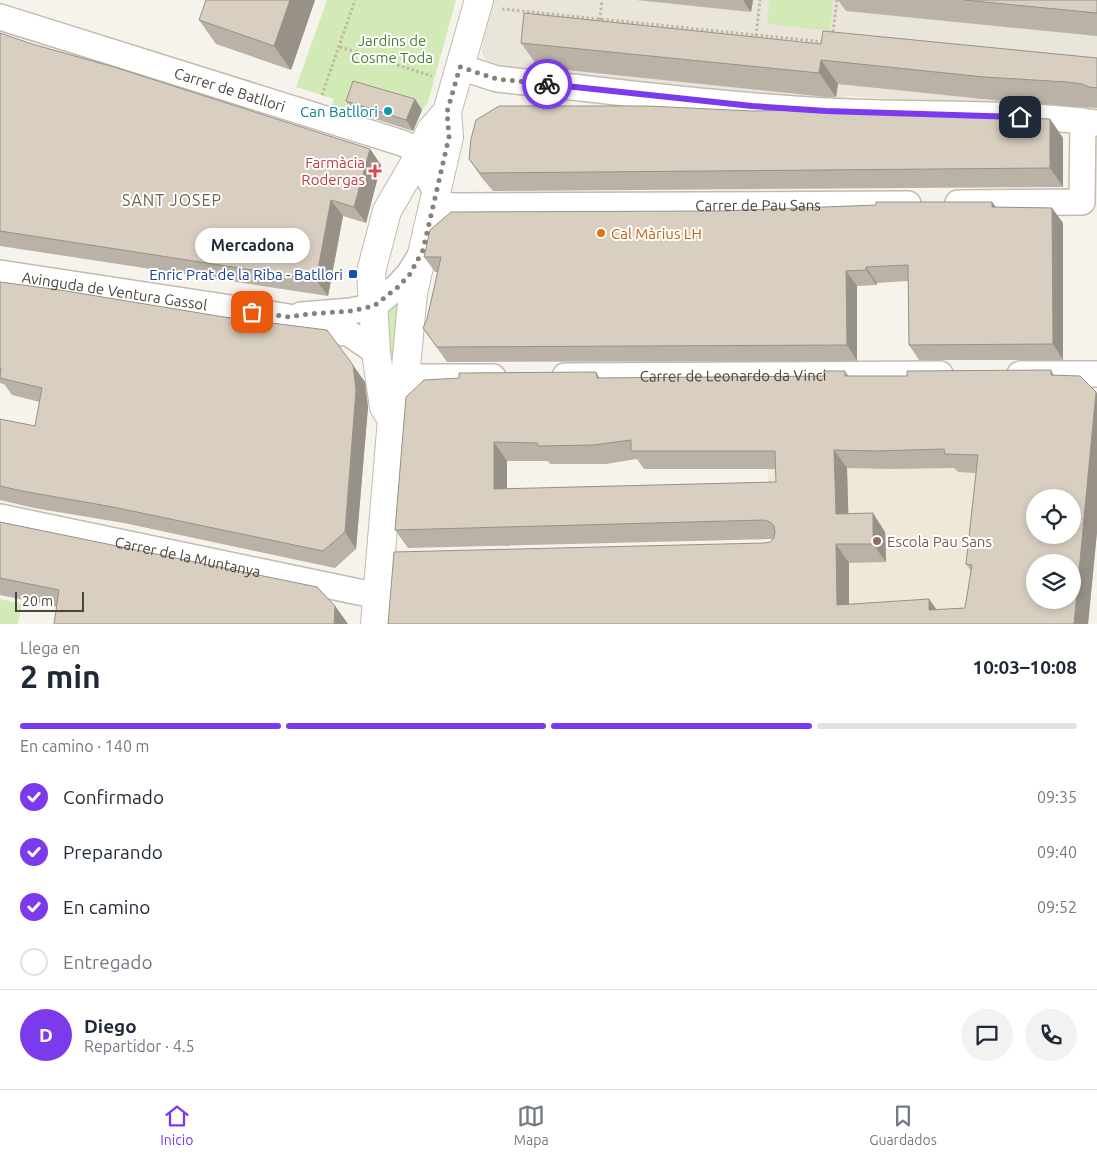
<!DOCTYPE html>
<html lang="es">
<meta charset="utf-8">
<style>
:root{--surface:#fff;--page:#f2f2f3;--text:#1f2937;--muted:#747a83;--line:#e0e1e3;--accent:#7c3aed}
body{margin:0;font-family:Ubuntu,sans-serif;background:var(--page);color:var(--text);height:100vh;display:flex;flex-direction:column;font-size:19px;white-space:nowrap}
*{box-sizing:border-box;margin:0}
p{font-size:16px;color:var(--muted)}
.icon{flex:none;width:28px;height:28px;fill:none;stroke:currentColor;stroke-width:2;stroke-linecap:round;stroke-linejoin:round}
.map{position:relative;height:624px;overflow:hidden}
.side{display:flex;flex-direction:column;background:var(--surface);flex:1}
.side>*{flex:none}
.controls{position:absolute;left:1026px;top:489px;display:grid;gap:10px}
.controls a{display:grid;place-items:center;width:55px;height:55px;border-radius:50%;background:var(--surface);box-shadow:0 2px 8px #0003;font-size:25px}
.scale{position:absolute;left:15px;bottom:12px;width:69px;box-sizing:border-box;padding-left:5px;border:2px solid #4b4439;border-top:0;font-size:14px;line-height:18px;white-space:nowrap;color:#4b4439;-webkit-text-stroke:4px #fff;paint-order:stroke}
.pin{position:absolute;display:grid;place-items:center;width:42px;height:42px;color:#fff;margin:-21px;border-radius:10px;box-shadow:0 2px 8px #0006}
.courier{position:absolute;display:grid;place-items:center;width:50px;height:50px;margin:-25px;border:4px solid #7c3aed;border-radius:50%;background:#fff;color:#222;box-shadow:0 1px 6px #0007}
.bubble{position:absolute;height:35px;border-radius:18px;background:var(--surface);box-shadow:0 2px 8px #0003;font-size:16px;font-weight:600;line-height:35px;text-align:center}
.head em{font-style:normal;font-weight:600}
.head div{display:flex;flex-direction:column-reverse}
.head{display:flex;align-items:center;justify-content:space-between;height:85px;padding:0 20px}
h1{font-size:32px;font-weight:600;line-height:38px}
.bar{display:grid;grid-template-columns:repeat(4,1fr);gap:8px 5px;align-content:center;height:60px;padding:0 20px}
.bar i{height:6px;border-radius:4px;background:var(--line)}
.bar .current{background:var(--accent)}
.bar p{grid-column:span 4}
.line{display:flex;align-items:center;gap:12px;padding:0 20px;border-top:1px solid var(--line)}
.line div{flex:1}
.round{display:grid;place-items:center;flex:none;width:52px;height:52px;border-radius:26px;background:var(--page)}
ol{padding:0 20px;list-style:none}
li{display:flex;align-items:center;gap:15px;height:55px}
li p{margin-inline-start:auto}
li .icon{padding:5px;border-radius:50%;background:var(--accent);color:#fff;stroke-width:4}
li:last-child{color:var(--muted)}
li i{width:28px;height:28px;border:2px solid var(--line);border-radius:50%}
.dock{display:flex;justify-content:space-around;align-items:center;height:70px;border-top:1px solid var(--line);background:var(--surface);font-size:14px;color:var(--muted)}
.dock a{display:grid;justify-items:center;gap:2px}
.dock .current{color:var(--accent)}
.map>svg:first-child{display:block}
.residential{fill:#eae5da}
.education{fill:#efe8d6}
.green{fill:#d2eab5}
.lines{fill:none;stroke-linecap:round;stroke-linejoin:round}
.minor-casing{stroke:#c2bbae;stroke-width:28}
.tertiary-casing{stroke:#c2bbae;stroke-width:30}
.path{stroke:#c4b79f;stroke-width:3;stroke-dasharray:2.5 2.5;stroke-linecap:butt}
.minor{stroke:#fff;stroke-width:25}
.tertiary{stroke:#fff;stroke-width:28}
.wall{fill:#bab2a6;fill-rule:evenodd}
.shaded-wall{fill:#979187}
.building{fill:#d8cfc1;stroke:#979187;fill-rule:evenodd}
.done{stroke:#878178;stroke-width:5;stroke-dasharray:0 9}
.route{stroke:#7c3aed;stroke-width:6}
.culture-dot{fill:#0f9aa8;stroke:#fff;stroke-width:2}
.health-dot{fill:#e0444e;stroke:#fff;stroke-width:2}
.food-dot{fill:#e8710a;stroke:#fff;stroke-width:2}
.transit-dot{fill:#1a4fb4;stroke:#fff;stroke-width:2}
.education-dot{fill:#8d6e63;stroke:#fff;stroke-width:2}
.labels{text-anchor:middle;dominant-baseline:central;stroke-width:4;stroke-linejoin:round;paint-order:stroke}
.park-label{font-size:15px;fill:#4a7f2a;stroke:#fff}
.street-label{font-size:15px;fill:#4b4439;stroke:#fff}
.culture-label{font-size:15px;fill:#0d838f;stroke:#fff;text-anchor:end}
.health-label{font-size:15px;fill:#be3a42;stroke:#fff;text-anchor:end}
.food-label{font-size:15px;fill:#c56008;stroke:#fff;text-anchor:start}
.transit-label{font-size:15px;fill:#164399;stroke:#fff;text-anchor:end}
.education-label{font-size:15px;fill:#785e54;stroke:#fff;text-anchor:start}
.neighbourhood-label{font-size:16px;letter-spacing:1px;fill:#6e6250;stroke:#fff}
</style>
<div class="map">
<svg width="1097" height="624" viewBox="0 0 1097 624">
<rect width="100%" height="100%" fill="#f6f3ec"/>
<path class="residential" d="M494 0H1097V116L922 101 847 96V103L783 101V95L547 72 544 78 487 64 482 52 483 41Z"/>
<path class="education" d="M768 468H956V472H981L967 616 827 624 779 535H768Z"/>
<path class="green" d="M327 0H456L428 102 422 110 360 91 351 117 330 110 334 99 296 87Z
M770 0H833L830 31 767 24Z
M404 297 391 375 385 311Z
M0 599 22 604 18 624H0Z"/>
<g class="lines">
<g class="minor-casing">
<g id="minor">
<path id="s1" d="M0 17 402 143 411 147 436 192"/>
<path d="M460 67 497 79C606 90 715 105 825 111 915 116 1007 111 1097 123"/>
<path d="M958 203 1082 202 1083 121"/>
<path id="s2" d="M433 205 458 206 908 204"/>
<path id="s3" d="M0 273 289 317 305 325 350 334 376 352"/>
<path d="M301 315 351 311 374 306 397 287 409 274 420 256"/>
<path d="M1020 374H1097"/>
<path id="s4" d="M565 376 940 374"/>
<path d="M394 393 405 377H493"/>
<path id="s5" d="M0 517 378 596"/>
</g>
</g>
<g class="tertiary-casing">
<path id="tertiary" d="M392 419 384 407 376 352 371 272 387 211 417 159 431 130 447 112
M375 624 392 419 400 409 405 377 413 293 449 137 447 112 479 0"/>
</g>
<path class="path" d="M502 9 824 42
M600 20 602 0
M833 32 837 0
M756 36 760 0
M340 47 432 76
M322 95 355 0"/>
<use href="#minor" class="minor"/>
<use href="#tertiary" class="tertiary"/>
</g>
<path class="wall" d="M315 0 291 70 216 44 199 20Z
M636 0H753L751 12Z
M838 0H1097V36L846 11Z
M0 33 32 44 370 149 381 165 366 223 343 216 328 296 0 246Z
M521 43 821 44 1097 58V108L1084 107 1002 101 838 84 836 97H826L538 67Z
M415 99 422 110 413 131 353 112 346 101Z
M752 111 1050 119 1063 138V187L493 191 482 178 469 159Z
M992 202 996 207 1052 208 1063 223V360H919L909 345 908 281 877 283V285L857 286V361L447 362 423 328 427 319 438 272H435L424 257 721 211Z
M0 282 365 382 368 407 356 549 335 568 124 523 34 508 0 500V419L35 426 40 402 12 395 4 384 0 383Z
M1051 370 1054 375 1096 392 1097 394V532L1088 624H388L764 543 770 542 772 539 408 548 395 530 406 397 596 372 600 378 824 376 845 371 849 376H907ZM637 459 644 469H775L776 482 507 489V461H548L550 464H606ZM847 468 889 469 954 468 958 472 976 473 966 564 971 571 965 608 937 610 849 604V563L886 562 885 532 848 514Z
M0 522 335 606 348 624H54L57 607 0 595Z"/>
<path class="shaded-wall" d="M290 0H315L291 70 274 46Z
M743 0H753L751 12Z
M821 60 838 84 836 97 819 73Z
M415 99 422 110 413 131 406 120Z
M1050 119 1063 138V187L1050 168Z
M370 149 381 165 366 223 354 207Z
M331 200 343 216 328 296 316 280Z
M992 202 1002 217 992 207Z
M1052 208 1063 223V360L1053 344Z
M866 267 877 283V285L866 270Z
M846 271 857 286V361L847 345Z
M353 365 365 382 368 407 356 549 345 532Z
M1096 392 1097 394V532L1088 624H1074Z
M494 442 507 461V507L494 489Z
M834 450 847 468 849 533 836 514Z
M873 513 885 532 886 562 873 544Z
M836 544 849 563V623L837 605Z
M929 599 942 617 929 610Z
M335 606 348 624H334Z"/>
<path class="building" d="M206 0H290L274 46 199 20Z
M964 0H1097V13Z
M524 13 821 44 823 31 1097 58V88L1089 87 1082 84 1067 82 984 77 821 60 819 73 809 72 521 43Z
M0 33 32 44 114 67 370 149 354 207 331 200 316 280 0 231Z
M353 81 415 99 406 120 346 101Z
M499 106H647L752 111 815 110 1050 119V168L480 173 469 159 471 139 476 120Z
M876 202H992V207L1052 208 1053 344 909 345 908 265 866 267V270L846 271 847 345 437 347 423 328 427 319 441 257H424L430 230 451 212 721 211 876 205Z
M0 282 60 290 224 317 327 330 353 365 356 390 345 532 323 551 113 507 22 491 0 486V419L35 426 42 388 0 378 1 368H0Z
M1051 370V375L1080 376 1096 392 1074 624H388L394 552 764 543 770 542 774 538 775 532 774 526 770 522 764 520 395 530 406 397 424 380 459 378V373L596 372 597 378 824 376V371H845V376H907V371ZM631 440V451H775L776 482 494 489V442L537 443 538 446 593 445ZM944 449 945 454 978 455 966 564 972 565 965 608 929 610V599L837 605 836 544H873V513L836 514 834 450 876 451ZM1035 498H1072V535H1035ZM1035 562H1072V600H1035Z
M0 522 317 587 335 606 334 624H54L59 590 0 578Z"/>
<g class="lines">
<path class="done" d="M252 312 289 317 308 314 351 311 374 306 398 287 410 274 423 250 449 137 447 112 460 67 497 79 547 84"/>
<path class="route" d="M547 84 752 106 826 111 1020 117"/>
</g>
<circle class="culture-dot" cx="388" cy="111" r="5"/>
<path class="health-dot" d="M372.5 163.5h5v5h5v5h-5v5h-5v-5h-5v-5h5z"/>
<circle class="food-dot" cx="601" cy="233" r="5"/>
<rect class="transit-dot" x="348" y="269" width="10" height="10" rx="2.5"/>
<circle class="education-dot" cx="877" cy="541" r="5"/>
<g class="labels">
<g class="park-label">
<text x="392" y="40">Jardins de<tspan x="392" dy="17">Cosme Toda</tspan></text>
</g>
<g class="street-label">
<text stroke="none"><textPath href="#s1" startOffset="241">Carrer de Batllori</textPath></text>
<text stroke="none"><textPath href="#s2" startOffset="325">Carrer de Pau Sans</textPath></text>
<text stroke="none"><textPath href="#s3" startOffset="116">Avinguda de Ventura Gassol</textPath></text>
<text stroke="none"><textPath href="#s4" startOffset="168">Carrer de Leonardo da Vinci</textPath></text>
<text stroke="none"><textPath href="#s5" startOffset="192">Carrer de la Muntanya</textPath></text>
</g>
<g class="culture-label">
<text x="378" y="111">Can Batllori</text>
</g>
<g class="health-label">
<text x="365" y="162">Farmàcia<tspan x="365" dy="17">Rodergas</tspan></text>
</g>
<g class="food-label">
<text x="611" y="233">Cal Màrius LH</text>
</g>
<g class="transit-label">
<text x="343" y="274">Enric Prat de la Riba - Batllori</text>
</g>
<g class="education-label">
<text x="887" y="541">Escola Pau Sans</text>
</g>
<g class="neighbourhood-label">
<text x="172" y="200">SANT JOSEP</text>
</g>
</g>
</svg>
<div class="controls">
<a><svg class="icon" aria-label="locate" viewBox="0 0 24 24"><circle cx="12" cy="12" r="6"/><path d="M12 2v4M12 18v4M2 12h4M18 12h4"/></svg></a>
<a><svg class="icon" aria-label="layers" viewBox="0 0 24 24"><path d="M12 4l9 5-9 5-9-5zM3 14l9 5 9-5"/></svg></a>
</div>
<div class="scale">20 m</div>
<div class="pin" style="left:252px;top:312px;background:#ea580c"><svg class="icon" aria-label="bag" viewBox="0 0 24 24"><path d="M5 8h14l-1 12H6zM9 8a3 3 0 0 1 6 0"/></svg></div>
<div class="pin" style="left:1020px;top:117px;background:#1f2937"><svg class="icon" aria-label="home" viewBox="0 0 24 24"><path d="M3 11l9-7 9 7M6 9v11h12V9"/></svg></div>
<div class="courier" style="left:547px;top:84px"><svg class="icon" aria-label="bike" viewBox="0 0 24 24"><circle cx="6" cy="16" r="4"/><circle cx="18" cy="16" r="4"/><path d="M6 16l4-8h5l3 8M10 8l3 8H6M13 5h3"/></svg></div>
<div class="bubble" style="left:195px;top:228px;width:115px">Mercadona</div>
</div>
<section class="side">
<div class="head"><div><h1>2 min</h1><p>Llega en</p></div><em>10:03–10:08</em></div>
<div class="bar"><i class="current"></i><i class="current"></i><i class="current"></i><i></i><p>En camino · 140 m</p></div>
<ol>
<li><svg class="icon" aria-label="check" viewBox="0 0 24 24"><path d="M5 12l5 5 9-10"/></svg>Confirmado<p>09:35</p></li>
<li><svg class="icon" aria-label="check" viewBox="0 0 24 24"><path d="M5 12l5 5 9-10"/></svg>Preparando<p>09:40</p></li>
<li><svg class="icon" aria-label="check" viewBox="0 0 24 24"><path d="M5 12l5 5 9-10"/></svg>En camino<p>09:52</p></li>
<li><i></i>Entregado</li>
</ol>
<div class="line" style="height:90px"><b class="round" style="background:var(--accent);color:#fff">D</b><div><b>Diego</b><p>Repartidor · 4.5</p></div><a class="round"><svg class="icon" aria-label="chat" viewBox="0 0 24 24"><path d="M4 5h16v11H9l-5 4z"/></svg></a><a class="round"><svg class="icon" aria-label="phone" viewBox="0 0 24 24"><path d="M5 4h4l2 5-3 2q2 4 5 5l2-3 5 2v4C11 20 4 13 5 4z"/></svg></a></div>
</section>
<nav class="dock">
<a class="current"><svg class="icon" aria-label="home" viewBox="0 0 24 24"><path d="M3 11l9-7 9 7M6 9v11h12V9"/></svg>Inicio</a>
<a><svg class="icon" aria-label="map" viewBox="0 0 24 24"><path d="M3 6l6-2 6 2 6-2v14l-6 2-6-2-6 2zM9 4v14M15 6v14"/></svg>Mapa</a>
<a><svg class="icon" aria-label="saved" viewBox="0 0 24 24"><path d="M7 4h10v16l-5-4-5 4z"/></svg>Guardados</a>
</nav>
